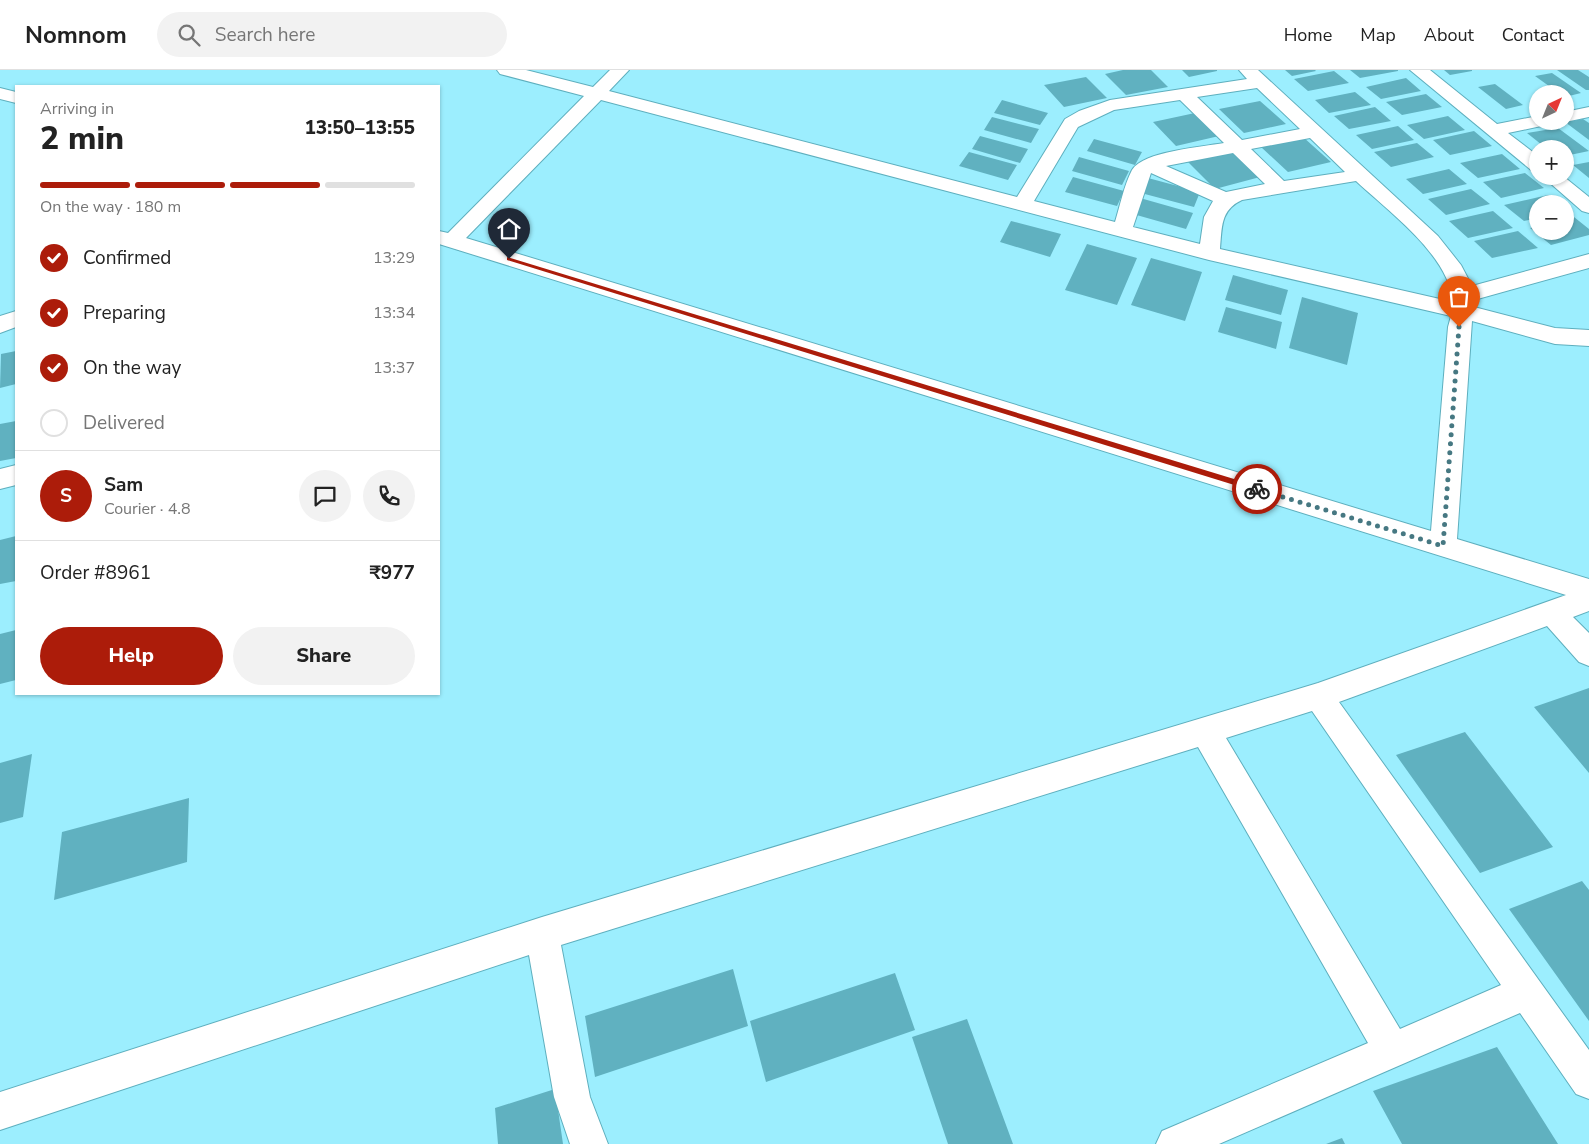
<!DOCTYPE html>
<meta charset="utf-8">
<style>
:root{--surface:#fff;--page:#f2f2f2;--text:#222;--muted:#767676;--line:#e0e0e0;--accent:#ac1c0a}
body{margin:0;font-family:"Nunito Sans",sans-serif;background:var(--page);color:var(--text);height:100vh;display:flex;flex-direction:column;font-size:19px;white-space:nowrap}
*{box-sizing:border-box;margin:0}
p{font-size:16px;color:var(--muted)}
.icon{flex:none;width:28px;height:28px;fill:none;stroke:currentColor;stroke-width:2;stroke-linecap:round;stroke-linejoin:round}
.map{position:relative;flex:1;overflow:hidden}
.drawer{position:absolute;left:15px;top:15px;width:425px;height:610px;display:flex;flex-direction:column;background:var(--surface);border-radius:0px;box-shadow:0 1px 4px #0004}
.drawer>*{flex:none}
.needle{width:32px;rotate:43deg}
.buttons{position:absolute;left:1529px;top:15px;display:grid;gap:10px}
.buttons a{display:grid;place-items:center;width:45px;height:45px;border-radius:50%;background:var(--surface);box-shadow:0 1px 4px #0004;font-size:25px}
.pin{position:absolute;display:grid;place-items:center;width:42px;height:42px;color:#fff;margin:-51px -21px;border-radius:50% 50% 50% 0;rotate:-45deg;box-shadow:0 0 5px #0007}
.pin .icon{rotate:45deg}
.courier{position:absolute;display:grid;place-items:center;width:50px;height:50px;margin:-25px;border:4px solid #ac1c0a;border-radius:50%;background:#fff;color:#222;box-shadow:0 1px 6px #0007}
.summary em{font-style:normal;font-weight:800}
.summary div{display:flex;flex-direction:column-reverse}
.summary{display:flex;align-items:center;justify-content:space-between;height:85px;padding:0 25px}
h1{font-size:32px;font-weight:800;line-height:38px}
.bar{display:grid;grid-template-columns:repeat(4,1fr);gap:8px 5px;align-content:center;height:60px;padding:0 25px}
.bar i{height:6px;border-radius:4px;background:var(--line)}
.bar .selected{background:var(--accent)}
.bar p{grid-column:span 4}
.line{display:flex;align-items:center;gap:12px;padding:0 25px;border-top:1px solid var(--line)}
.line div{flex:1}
.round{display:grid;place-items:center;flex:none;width:52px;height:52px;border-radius:26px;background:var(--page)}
ol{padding:0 25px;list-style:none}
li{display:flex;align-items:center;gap:15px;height:55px}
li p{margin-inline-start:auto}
li .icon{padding:5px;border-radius:50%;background:var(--accent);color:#fff;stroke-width:4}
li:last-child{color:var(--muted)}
li i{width:28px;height:28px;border:2px solid var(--line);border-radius:50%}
.action{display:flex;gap:10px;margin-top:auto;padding:10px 25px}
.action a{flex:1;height:58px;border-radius:30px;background:var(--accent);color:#fff;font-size:20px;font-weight:800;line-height:58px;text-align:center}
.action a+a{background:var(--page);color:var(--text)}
header{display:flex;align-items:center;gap:30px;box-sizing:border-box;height:70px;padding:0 25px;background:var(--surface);border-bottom:1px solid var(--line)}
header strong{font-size:24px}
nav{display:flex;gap:28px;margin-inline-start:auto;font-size:18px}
.search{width:350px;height:45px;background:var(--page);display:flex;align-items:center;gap:12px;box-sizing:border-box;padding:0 18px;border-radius:28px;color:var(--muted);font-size:19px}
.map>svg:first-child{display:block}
.building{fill:#60b1c0}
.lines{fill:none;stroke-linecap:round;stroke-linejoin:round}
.minor-casing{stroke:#5eafbe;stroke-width:2}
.minor{fill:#fff;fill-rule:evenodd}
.route{fill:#ac1c0a}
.done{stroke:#467882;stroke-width:5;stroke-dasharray:0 9}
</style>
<header>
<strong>Nomnom</strong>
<div class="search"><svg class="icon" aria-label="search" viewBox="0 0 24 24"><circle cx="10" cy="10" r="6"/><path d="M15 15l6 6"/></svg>Search here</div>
<nav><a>Home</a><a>Map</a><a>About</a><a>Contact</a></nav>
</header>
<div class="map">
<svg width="1589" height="1074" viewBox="0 0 1589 1074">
<rect width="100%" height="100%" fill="#9ceefe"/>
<path class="building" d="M1123 0H1151L1168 17 1126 25 1105 4Z
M1182 0H1217V1L1189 7Z
M1285 0H1315L1316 1 1292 6Z
M1350 0H1398V1L1360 8Z
M1444 0H1472V1L1450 5Z
M1557 0H1578L1589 7V20H1586Z
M1334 1 1349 13 1308 21 1294 9Z
M1552 3 1581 23 1565 27V24H1560L1535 6Z
M1086 7 1107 28 1064 37 1044 15Z
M1406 8 1421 21 1381 29 1366 17Z
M1495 14 1523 35 1506 39 1478 17Z
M1355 22 1371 35 1329 43 1315 30Z
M1426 24 1442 37 1402 45 1386 32Z
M1002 30 1048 43 1040 55 994 43Z
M1260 31 1286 54 1244 63 1219 39Z
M1375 37 1391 51 1349 59 1334 46Z
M1195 43 1219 66 1176 76 1153 52Z
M1448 46 1465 60 1424 69 1407 55Z
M992 47 1039 59 1031 73 984 60Z
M1583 49 1589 53V70L1565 52Z
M1398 56 1414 70 1372 79 1356 65Z
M1558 58 1589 81 1565 86V79H1547L1527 63Z
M1474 61 1492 76 1450 85 1433 70Z
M980 66 1028 79 1020 93 972 79Z
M1303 67 1331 92 1288 102 1261 77Z
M1094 69 1142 82 1135 95 1087 81Z
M1417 73 1434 87 1391 97 1374 82Z
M969 82 1017 95 1008 110 959 96Z
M1233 83 1260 107 1215 119 1187 91Z
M1502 84 1520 99 1478 108 1460 93Z
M1079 87 1129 101 1122 115 1072 101Z
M1589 92V108L1573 95Z
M1449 99 1467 114 1423 124 1406 109Z
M1525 103 1544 118 1501 128 1483 112Z
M1073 107 1124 121 1117 136 1065 122Z
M1148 108 1200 122 1194 137 1141 123Z
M1471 119 1490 134 1446 145 1428 129Z
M1548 125 1559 134H1538V148L1524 151 1504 135Z
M1140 128 1193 143 1186 159 1133 144Z
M1493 141 1513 158 1468 168 1449 151Z
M1574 147 1589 159V165L1551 175 1530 158 1538 156V161H1565V149Z
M1011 151 1061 164 1050 187 1000 172Z
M1518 161 1538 178 1492 188 1474 171Z
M1087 174 1137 188 1117 235 1065 220Z
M1151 188 1202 202 1185 251 1131 235Z
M1233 205 1288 220 1281 245 1225 230Z
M1302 227 1358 243 1347 295 1289 278Z
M1226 237 1282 252 1276 279 1218 262Z
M16 281V314L0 318 1 284Z
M16 351V388L0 391V354Z
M16 466V511L0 514V470Z
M16 560V610L0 614V564Z
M1589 618V703L1534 637Z
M1465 662 1553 777 1480 803 1396 685Z
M32 684 23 747 0 753V693Z
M189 728 187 792 54 830 62 762Z
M1582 811 1589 820V951L1509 839Z
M733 899 748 956 595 1007 585 946Z
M895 903 915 960 766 1012 750 951Z
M967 949 1013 1074H948L912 967Z
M1497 977 1558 1074H1402L1373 1021Z
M555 1019 563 1074H498L495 1038Z
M1342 1068 1345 1074H1326Z"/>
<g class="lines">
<g class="minor-casing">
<path id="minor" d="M497 0H526L593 17 610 0H629L609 21 1017 127 1065 49 1079 41 1110 30 1247 9 1239 0H1258L1438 166 1461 195 1472 216 1589 184V198L1474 230V237L1555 258 1589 260V276L1555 274 1472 251 1457 469 1589 509V541L1573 547 1589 563V596L1579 592 1547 556 1339 632 1589 980V1029L1576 1024 1520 943 1219 1074H1156L1162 1061 1368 973 1198 677 561 875 590 1027 608 1074H570L554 1027 529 885 0 1060V1022L542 847 1318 613 1566 525 439 174V161L448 163 584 26 500 4ZM1257 18 1300 59 1242 70 1197 27ZM601 30 1209 190 1451 246 1448 257 1431 461 466 168ZM1180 30 1224 73C1202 77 1144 81 1132 100 1124 115 1120 136 1115 152L1034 131 1078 57 1114 40ZM1310 68 1345 102 1284 111 1251 79ZM1233 83 1265 114 1226 122 1166 96ZM1151 103 1213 131 1204 147 1200 174 1133 157ZM1356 111C1389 142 1449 185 1453 232L1220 179C1222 158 1220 140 1242 130ZM1312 641 1501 915 1400 959 1226 668Z
M1410 0H1430L1497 54 1538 46V51H1549L1546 55 1508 63 1538 86V102L1531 100Z
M0 18 16 22V33L0 29Z
M1589 37V47L1565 52 1560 51H1565V42Z
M1542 106H1563L1589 127V143L1582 141Z
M16 241V257L0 263V246Z
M16 395V415L0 419V399Z"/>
</g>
<use href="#minor" class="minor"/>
</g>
<path class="route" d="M507 187 1257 416 1261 419 1257 422 507 190Z"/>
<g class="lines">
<path class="done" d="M1257 419 1443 476 1459 257"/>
</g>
</svg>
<div class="buttons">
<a><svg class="needle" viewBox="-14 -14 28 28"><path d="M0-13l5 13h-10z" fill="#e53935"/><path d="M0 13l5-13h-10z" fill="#767676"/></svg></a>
<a>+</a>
<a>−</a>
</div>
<div class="pin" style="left:1459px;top:257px;background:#ea580c"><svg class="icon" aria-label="bag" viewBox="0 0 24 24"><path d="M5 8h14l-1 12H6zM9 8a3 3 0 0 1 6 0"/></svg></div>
<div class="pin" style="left:509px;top:189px;background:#1f2937"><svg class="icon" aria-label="home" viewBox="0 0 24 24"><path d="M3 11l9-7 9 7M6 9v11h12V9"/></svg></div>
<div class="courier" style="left:1257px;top:419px"><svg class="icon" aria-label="bike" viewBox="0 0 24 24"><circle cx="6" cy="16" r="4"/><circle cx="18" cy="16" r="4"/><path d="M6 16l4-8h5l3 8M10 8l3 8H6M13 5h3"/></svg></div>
<section class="drawer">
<div class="summary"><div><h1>2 min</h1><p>Arriving in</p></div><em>13:50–13:55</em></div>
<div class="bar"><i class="selected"></i><i class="selected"></i><i class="selected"></i><i></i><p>On the way · 180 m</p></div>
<ol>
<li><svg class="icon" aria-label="check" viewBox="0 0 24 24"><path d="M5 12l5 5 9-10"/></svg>Confirmed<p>13:29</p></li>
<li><svg class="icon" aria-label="check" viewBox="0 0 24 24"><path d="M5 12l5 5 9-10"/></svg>Preparing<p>13:34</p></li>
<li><svg class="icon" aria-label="check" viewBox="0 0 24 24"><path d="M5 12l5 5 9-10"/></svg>On the way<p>13:37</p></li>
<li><i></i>Delivered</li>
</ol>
<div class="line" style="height:90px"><b class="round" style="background:var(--accent);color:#fff">S</b><div><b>Sam</b><p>Courier · 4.8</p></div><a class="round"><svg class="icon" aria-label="chat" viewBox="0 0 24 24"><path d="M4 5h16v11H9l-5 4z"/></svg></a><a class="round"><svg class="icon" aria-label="phone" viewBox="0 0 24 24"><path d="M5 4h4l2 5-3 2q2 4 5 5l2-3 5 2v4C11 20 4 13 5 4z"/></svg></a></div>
<div class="line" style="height:65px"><div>Order #8961</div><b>₹977</b></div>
<div class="action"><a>Help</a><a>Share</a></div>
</section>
</div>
